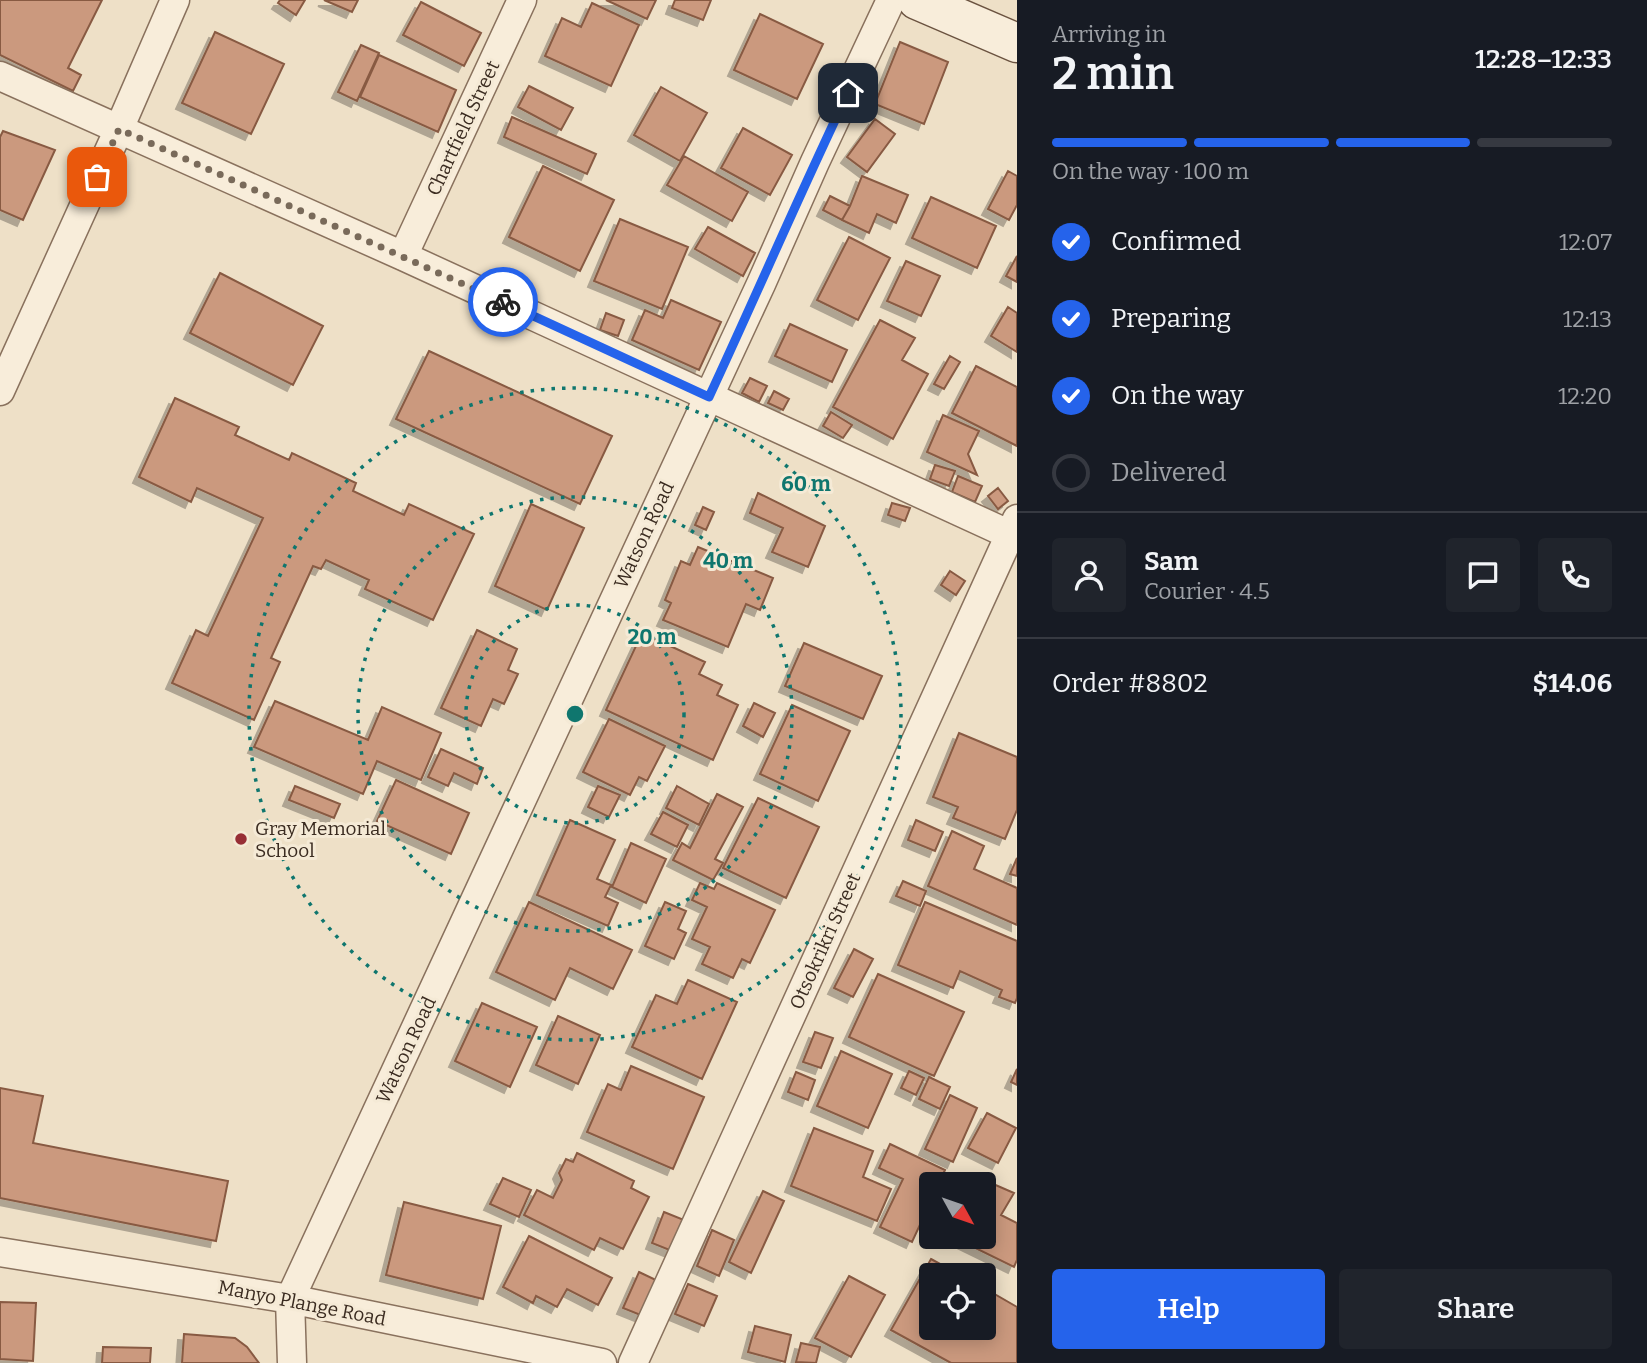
<!DOCTYPE html>
<meta charset="utf-8">
<style>
:root{--surface:#171b24;--page:#20242c;--text:#f1f3f6;--muted:#9ea1a6;--line:#363941;--accent:#2563eb}
body{margin:0;font-family:Bitter,serif;background:var(--page);color:var(--text);height:100vh;display:flex;flex-direction:column;font-size:26px;white-space:nowrap}
*{box-sizing:border-box;margin:0}
p{font-size:23px;color:var(--muted)}
.icon{flex:none;width:38px;height:38px;fill:none;stroke:currentColor;stroke-width:2;stroke-linecap:round;stroke-linejoin:round}
.map{position:relative;flex:1;overflow:hidden}
.side{display:flex;flex-direction:column;background:var(--surface);width:630px}
.side>*{flex:none}
.needle{width:46px;rotate:130deg}
.controls{position:absolute;left:919px;top:1172px;display:grid;gap:14px}
.controls a{display:grid;place-items:center;width:77px;height:77px;border-radius:7px;background:var(--surface);box-shadow:0 4px 18px #0003;font-size:35px}
.pin{position:absolute;display:grid;place-items:center;width:60px;height:60px;color:#fff;margin:-30px;border-radius:14px;box-shadow:0 4px 10px #0006}
.courier{position:absolute;display:grid;place-items:center;width:70px;height:70px;margin:-35px;border:5px solid #2563eb;border-radius:50%;background:#fff;color:#222;box-shadow:0 2px 9px #0007}
.summary em{font-style:normal;font-weight:600}
.summary div{display:flex;flex-direction:column-reverse}
.summary{display:flex;align-items:center;justify-content:space-between;height:119px;padding:0 35px}
h1{font-size:46px;font-weight:600;line-height:52px}
.bar{display:grid;grid-template-columns:repeat(4,1fr);gap:10px 7px;align-content:center;height:84px;padding:0 35px}
.bar i{height:9px;border-radius:5px;background:var(--line)}
.bar .on{background:var(--accent)}
.bar p{grid-column:span 4}
.line{display:flex;align-items:center;gap:18px;padding:0 35px;border-top:2px solid var(--line)}
.line div{flex:1}
.round{display:grid;place-items:center;flex:none;width:74px;height:74px;border-radius:7px;background:var(--page)}
ol{padding:0 35px;list-style:none}
li{display:flex;align-items:center;gap:21px;height:77px}
li p{margin-inline-start:auto}
li .icon{padding:7px;border-radius:50%;background:var(--accent);color:#fff;stroke-width:4}
li:last-child{color:var(--muted)}
li i{width:38px;height:38px;border:4px solid var(--line);border-radius:50%}
.cta{display:flex;gap:14px;margin-top:auto;padding:14px 35px}
.cta a{flex:1;height:80px;border-radius:7px;background:var(--accent);color:#fff;font-size:28px;font-weight:600;line-height:80px;text-align:center}
.cta a+a{background:var(--page);color:var(--text)}
main{display:flex;flex:1;min-height:0}
.map>svg:first-child{display:block}
.building{fill:#cb997e;stroke:#885a43;stroke-width:2;filter:url(#shadow)}
.lines{fill:none;stroke-linecap:round;stroke-linejoin:round}
.street-casing{stroke:#89715d;stroke-width:31}
.secondary-casing{stroke:#6b5340;stroke-width:41}
.street{stroke:#f8edda;stroke-width:28}
.secondary{stroke:#f8edda;stroke-width:38}
.done{stroke:#796a5a;stroke-width:7;stroke-dasharray:0 12.6}
.route{stroke:#2563eb;stroke-width:9}
.ring{fill:none;stroke:#0f766e;stroke-width:3.5;stroke-dasharray:3.5 7}
.poi-dot{fill:#972e35;stroke:#f5ead6;stroke-width:2.5}
.labels{text-anchor:middle;dominant-baseline:central;stroke-width:6;stroke-linejoin:round;paint-order:stroke}
.street-label{font-size:19px;fill:#3a2b20;stroke:#f5ead6}
.poi-label{font-size:19px;fill:#3a2b20;stroke:#f5ead6;text-anchor:start}
.centre{fill:#0f766e;stroke:#f5ead6;stroke-width:3.5}
.ring-label{font-size:21px;text-anchor:middle;font-weight:bold;fill:#0f766e;stroke:#f5ead6;stroke-width:6;stroke-linejoin:round;paint-order:stroke}
</style>
<main>
<div class="map">
<svg width="1017" height="1363" viewBox="0 0 1017 1363">
<defs>
<filter id="shadow"><feDropShadow dx="-6" dy="6" stdDeviation="0" flood-color="#0004"/></filter>
</defs>
<rect width="100%" height="100%" fill="#eee0c7"/>
<path class="building" d="M0 0H102L68 68 81 75 73 91 0 55Z
M280 0H305L296 15 278 3Z
M324 0H358L352 12Z
M606 0H656L647 19Z
M675 0H711L703 20 672 8Z
M421 2 481 33 464 66 403 35Z
M592 3 639 25 611 86 545 56 562 18 581 27Z
M760 14 823 44 797 99 734 70Z
M215 32 284 64 251 134 182 103Z
M900 42 948 62 924 124 875 104Z
M361 45 379 53 357 101 338 92Z
M379 55 456 90 438 132 360 97Z
M529 86 573 108 561 130 518 107Z
M661 87 707 113 680 161 634 135Z
M512 117 596 154 587 174 504 137Z
M875 119 895 134 867 172 847 157Z
M743 128 792 155 770 195 721 168Z
M3 131 55 150 23 220 0 210V137Z
M684 156 748 192 732 221 667 185Z
M543 166 614 200 580 271 509 237Z
M1008 171 1017 176V205L1009 220 988 209Z
M862 176 908 195 896 223 877 214 869 233 842 220 850 206Z
M830 196 850 206 842 220 823 210Z
M931 197 996 226 977 268 912 238Z
M620 219 688 247 662 309 594 281Z
M708 227 755 253 743 276 695 249Z
M849 237 890 258 858 320 817 300Z
M1017 256V282L1006 276Z
M906 261 940 276 921 316 887 301Z
M220 273 323 326 293 385 190 333Z
M671 300 721 322 699 370 632 340 645 310 663 318Z
M1008 307 1017 313V352L991 336Z
M606 313 624 320 618 336 600 330Z
M880 320 915 338 902 360 928 374 893 439 833 407Z
M790 324 847 350 832 382 775 356Z
M429 351 612 436 580 504 396 419Z
M950 356 960 362 944 389 934 384Z
M976 366 1017 387V446L952 413Z
M750 378 767 386 759 402 742 393Z
M774 391 789 399 783 410 768 403Z
M175 398 239 427 235 435 289 460 292 453 356 483 353 491 404 515 409 504 474 534 433 620 365 589 369 580 326 560 321 569 313 566 271 658 280 662 254 720 172 683 196 630 208 636 263 518 197 488 191 502 139 477Z
M831 412 852 425 843 438 823 426Z
M943 415 979 431 968 454 977 475 927 452Z
M935 465 955 471 949 486 930 479Z
M958 476 982 486 975 502 952 492Z
M998 488 1008 501 998 509 988 496Z
M758 493 825 526 808 567 772 552 783 528 750 513Z
M892 503 910 508 905 521 888 515Z
M531 504 584 528 547 610 495 586Z
M703 507 714 512 706 530 695 525Z
M698 547 773 578 760 610 746 604 728 647 663 620 671 603 665 600 681 561 690 565Z
M950 571 965 581 956 595 941 585Z
M477 630 517 649 508 670 518 674 504 704 493 699 481 726 441 708Z
M642 633 705 662 699 674 722 685 717 695 738 705 713 760 606 710Z
M804 643 882 676 863 719 785 686Z
M275 701 368 740 382 707 441 733 421 780 377 761 363 794 254 747Z
M754 703 775 713 763 737 743 726Z
M792 705 850 731 818 801 760 774Z
M609 719 665 746 647 781 639 777 630 795 583 772Z
M959 733 1017 757V810L1005 839 953 818 958 807 933 797Z
M441 749 483 768 477 784 454 773 448 786 428 777Z
M396 780 469 813 451 854 377 821Z
M295 786 340 804 334 818 289 800Z
M598 786 620 795 609 817 588 807Z
M677 786 709 804 699 825 666 808Z
M717 794 743 807 715 859 723 863 713 880 673 860 682 843 690 848Z
M758 798 819 827 786 898 723 868Z
M663 812 688 825 677 847 651 834Z
M570 820 615 840 597 879 611 885 605 897 618 903 608 926 537 895Z
M916 820 943 832 935 851 908 840Z
M952 831 984 846 974 869 1017 888V925L928 886Z
M631 843 666 859 646 903 612 887Z
M1017 858V876L1010 874Z
M903 881 926 891 920 906 896 896Z
M700 883 714 889 717 883 775 910 750 963 742 959 733 978 702 964 710 947 692 939 707 907 692 900Z
M529 902 632 950 613 989 570 968 555 1000 496 972Z
M665 902 686 911 678 929 686 933 674 959 645 946Z
M925 902 1017 941V998L1015 1003 999 997 1002 990 960 971 953 988 898 965Z
M854 949 873 959 853 997 834 988Z
M878 974 964 1012 934 1076 849 1037Z
M688 980 737 1002 702 1079 632 1047 656 995 677 1004Z
M482 1003 537 1027 510 1087 455 1061Z
M558 1016 600 1035 578 1084 536 1065Z
M815 1032 833 1038 821 1068 803 1062Z
M841 1051 892 1074 868 1128 817 1106Z
M631 1066 704 1097 673 1169 587 1132 608 1084 621 1090Z
M1017 1069V1085L1011 1082Z
M909 1071 924 1078 916 1095 901 1088Z
M796 1072 815 1080 808 1100 788 1092Z
M929 1077 950 1087 940 1109 919 1099Z
M0 1088 43 1096 33 1143 228 1181 216 1241 0 1198Z
M950 1095 977 1108 953 1162 925 1149Z
M987 1113 1016 1128 998 1163 968 1148Z
M814 1128 873 1151 863 1177 891 1189 877 1221 791 1186Z
M890 1144 945 1170 938 1185H931V1201L912 1242 880 1227 903 1179 879 1168Z
M577 1153 634 1181 631 1188 649 1197 623 1249 600 1238 594 1250 524 1215 537 1190 553 1198 562 1180 559 1173 566 1159 573 1162Z
M503 1178 531 1190 519 1217 490 1204Z
M984 1180 1014 1193 1001 1215 1017 1223V1260L1014 1267 955 1238 984 1237V1185H981Z
M763 1191 784 1201 751 1273 729 1262Z
M404 1202 501 1226 483 1299 386 1275Z
M664 1212 684 1220 672 1251 652 1243Z
M712 1230 734 1240 719 1276 697 1266Z
M529 1236 612 1278 598 1305 567 1289 557 1307 536 1296 533 1303 503 1287Z
M931 1259 962 1276H931V1328H984V1288L1017 1307V1363H951L891 1330Z
M639 1272 658 1281 643 1316 623 1308Z
M849 1276 885 1295 851 1357 815 1338Z
M688 1284 717 1296 704 1326 675 1314Z
M0 1302 36 1303 33 1361 0 1359Z
M755 1326 791 1335 785 1362 748 1352Z
M184 1334 235 1338 247 1347 259 1363H182Z
M801 1343 820 1347 816 1363 796 1362Z
M103 1347 151 1348 150 1363H102Z"/>
<g class="lines">
<g class="street-casing">
<path id="street" d="M0 76 403 256 1017 538
M403 256 522 0
M0 391 119 129 175 0
M0 1252 290 1299 602 1363
M292 1363 290 1299 761 284 815 162 891 0
M633 1363 1017 519"/>
</g>
<g class="secondary-casing">
<path id="secondary" d="M917 0 1017 43"/>
</g>
<use href="#street" class="street"/>
<use href="#secondary" class="secondary"/>
</g>
<g class="lines">
<path class="done" d="M97 177 119 129 503 302"/>
<path class="route" d="M503 302 709 397C756 296 800 193 848 93"/>
</g>
<g class="ring">
<circle cx="575" cy="714" r="109"/>
<circle cx="575" cy="714" r="217"/>
<circle cx="575" cy="714" r="326"/>
</g>
<circle class="poi-dot" cx="241" cy="839" r="7"/>
<g class="labels">
<g class="street-label">
<text transform="translate(463 128) rotate(-65)">Chartfield Street</text>
<text transform="translate(644 535) rotate(-65)">Watson Road</text>
<text transform="translate(825 941) rotate(-66)">Otsokrikri Street</text>
<text transform="translate(406 1050) rotate(-65)">Watson Road</text>
<text transform="translate(302 1303) rotate(11)">Manyo Plange Road</text>
</g>
<g class="poi-label">
<text x="255" y="828">Gray Memorial<tspan x="255" dy="22">School</tspan></text>
</g>
</g>
<circle cx="575" cy="714" r="10" class="centre"/>
<g class="ring-label">
<text x="806" y="491">60 m</text>
<text x="728" y="568">40 m</text>
<text x="652" y="644">20 m</text>
</g>
</svg>
<div class="controls">
<a><svg class="needle" viewBox="-14 -14 28 28"><path d="M0-13l5 13h-10z" fill="#e53935"/><path d="M0 13l5-13h-10z" fill="#9ea1a6"/></svg></a>
<a><svg class="icon" aria-label="locate" viewBox="0 0 24 24"><circle cx="12" cy="12" r="6"/><path d="M12 2v4M12 18v4M2 12h4M18 12h4"/></svg></a>
</div>
<div class="pin" style="left:97px;top:177px;background:#ea580c"><svg class="icon" aria-label="bag" viewBox="0 0 24 24"><path d="M5 8h14l-1 12H6zM9 8a3 3 0 0 1 6 0"/></svg></div>
<div class="pin" style="left:848px;top:93px;background:#1f2937"><svg class="icon" aria-label="home" viewBox="0 0 24 24"><path d="M3 11l9-7 9 7M6 9v11h12V9"/></svg></div>
<div class="courier" style="left:503px;top:302px"><svg class="icon" aria-label="bike" viewBox="0 0 24 24"><circle cx="6" cy="16" r="4"/><circle cx="18" cy="16" r="4"/><path d="M6 16l4-8h5l3 8M10 8l3 8H6M13 5h3"/></svg></div>
</div>
<section class="side">
<div class="summary"><div><h1>2 min</h1><p>Arriving in</p></div><em>12:28–12:33</em></div>
<div class="bar"><i class="on"></i><i class="on"></i><i class="on"></i><i></i><p>On the way · 100 m</p></div>
<ol>
<li><svg class="icon" aria-label="check" viewBox="0 0 24 24"><path d="M5 12l5 5 9-10"/></svg>Confirmed<p>12:07</p></li>
<li><svg class="icon" aria-label="check" viewBox="0 0 24 24"><path d="M5 12l5 5 9-10"/></svg>Preparing<p>12:13</p></li>
<li><svg class="icon" aria-label="check" viewBox="0 0 24 24"><path d="M5 12l5 5 9-10"/></svg>On the way<p>12:20</p></li>
<li><i></i>Delivered</li>
</ol>
<div class="line" style="height:126px"><a class="round"><svg class="icon" aria-label="person" viewBox="0 0 24 24"><circle cx="12" cy="8" r="4"/><path d="M4 21q1-7 8-7t8 7"/></svg></a><div><b>Sam</b><p>Courier · 4.5</p></div><a class="round"><svg class="icon" aria-label="chat" viewBox="0 0 24 24"><path d="M4 5h16v11H9l-5 4z"/></svg></a><a class="round"><svg class="icon" aria-label="phone" viewBox="0 0 24 24"><path d="M5 4h4l2 5-3 2q2 4 5 5l2-3 5 2v4C11 20 4 13 5 4z"/></svg></a></div>
<div class="line" style="height:91px"><div>Order #8802</div><b>$14.06</b></div>
<div class="cta"><a>Help</a><a>Share</a></div>
</section>
</main>
